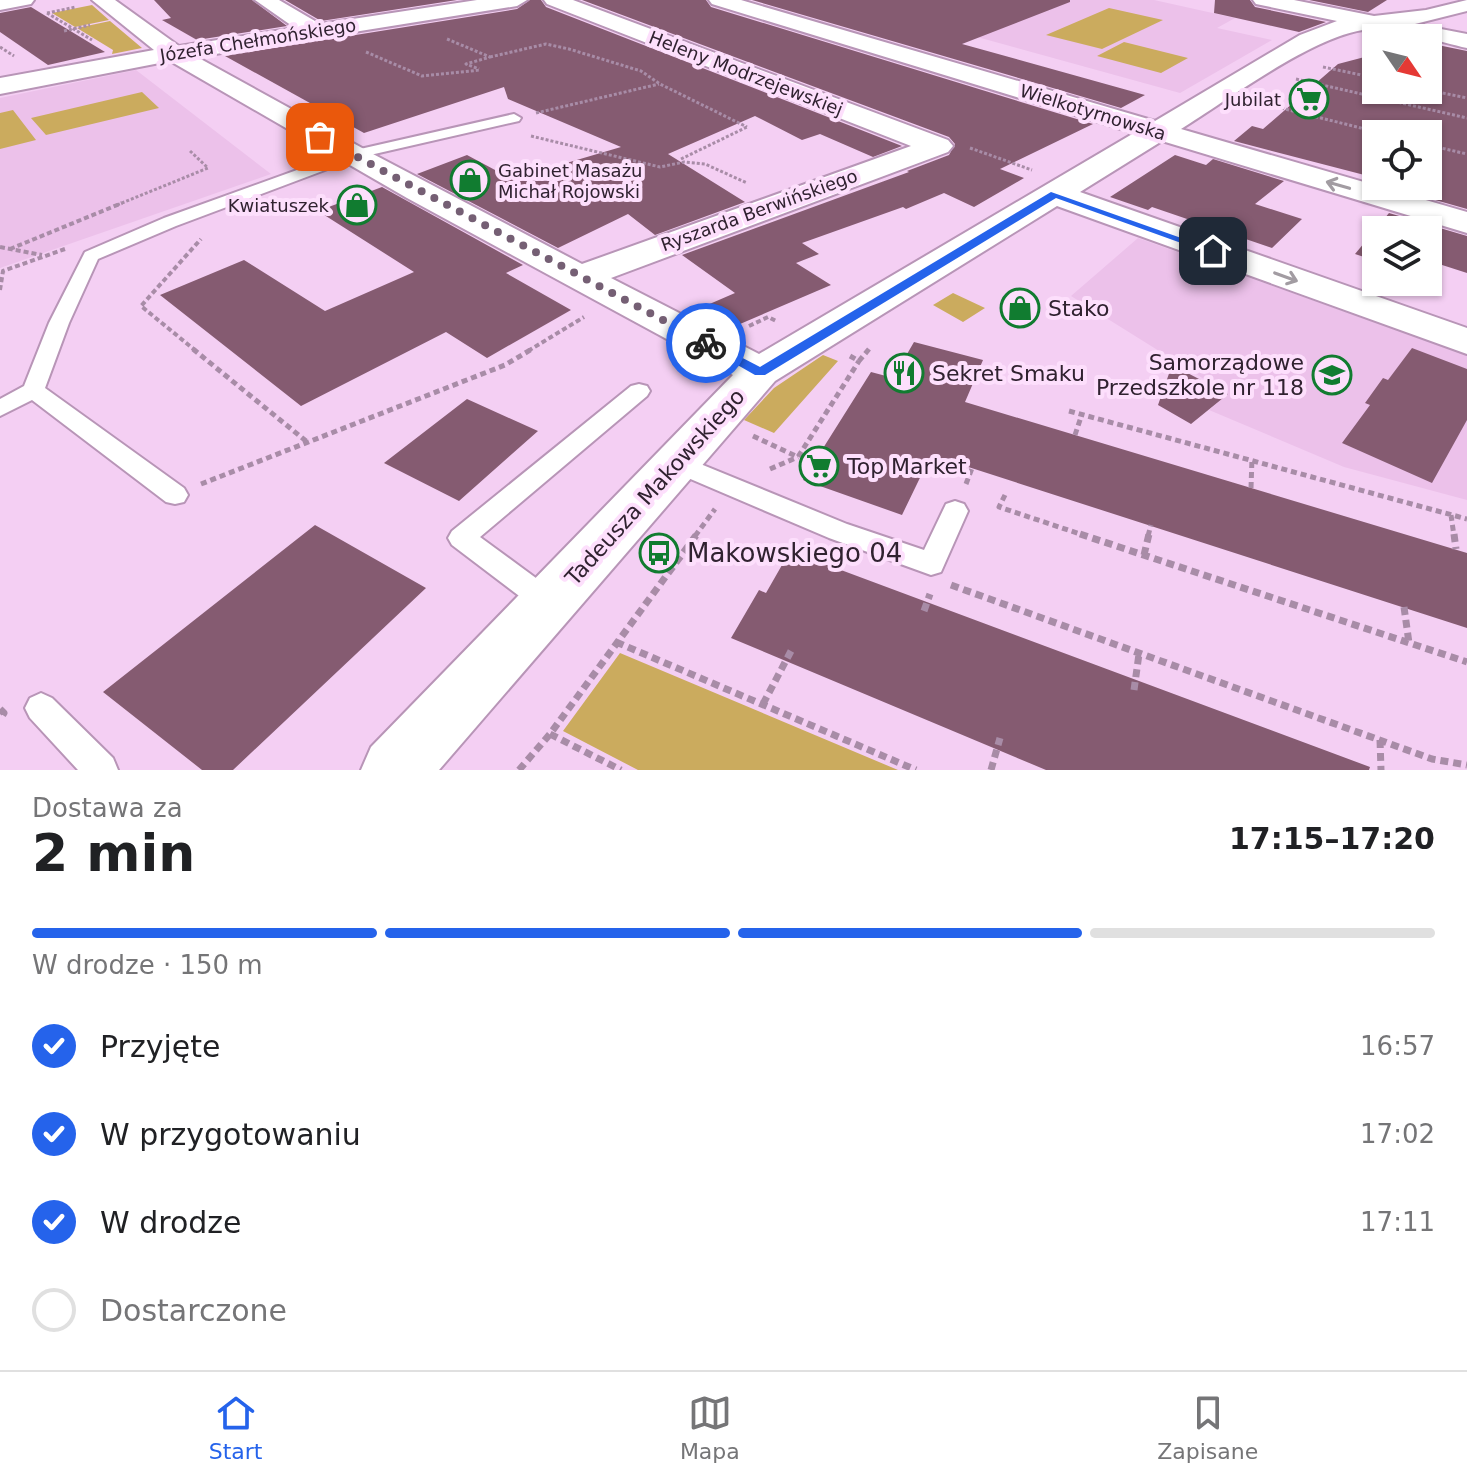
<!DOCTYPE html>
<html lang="pl">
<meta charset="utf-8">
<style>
:root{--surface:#fff;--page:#f6f6f6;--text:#202124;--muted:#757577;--line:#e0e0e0;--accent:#2563eb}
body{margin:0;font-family:"DejaVu Sans",sans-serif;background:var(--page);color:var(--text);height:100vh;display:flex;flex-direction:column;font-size:30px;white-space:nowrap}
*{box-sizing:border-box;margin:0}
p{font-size:26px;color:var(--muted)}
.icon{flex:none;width:44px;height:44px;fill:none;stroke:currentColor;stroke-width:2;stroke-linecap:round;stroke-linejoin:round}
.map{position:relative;height:770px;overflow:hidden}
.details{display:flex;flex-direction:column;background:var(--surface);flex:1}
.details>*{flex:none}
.needle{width:52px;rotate:125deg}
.controls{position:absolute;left:1362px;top:24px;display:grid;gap:16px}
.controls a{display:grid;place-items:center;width:80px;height:80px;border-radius:0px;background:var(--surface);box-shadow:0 2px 6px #0004;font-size:40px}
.pin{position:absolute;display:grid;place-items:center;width:68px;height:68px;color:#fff;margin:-34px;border-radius:16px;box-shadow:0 4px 12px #0006}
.courier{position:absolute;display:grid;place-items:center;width:80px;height:80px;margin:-40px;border:6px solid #2563eb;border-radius:50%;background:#fff;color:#222;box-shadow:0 2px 10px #0007}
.overview em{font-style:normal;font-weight:800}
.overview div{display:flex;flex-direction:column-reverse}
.overview{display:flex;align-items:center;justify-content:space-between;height:136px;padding:0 32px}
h1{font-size:52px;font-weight:800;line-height:60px}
.bar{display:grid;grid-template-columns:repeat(4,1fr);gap:12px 8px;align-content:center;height:96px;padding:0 32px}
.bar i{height:10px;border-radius:6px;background:var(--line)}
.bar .on{background:var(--accent)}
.bar p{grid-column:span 4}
ol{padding:0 32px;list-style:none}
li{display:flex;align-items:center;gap:24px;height:88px}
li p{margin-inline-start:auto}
li .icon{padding:8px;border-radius:50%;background:var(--accent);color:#fff;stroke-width:4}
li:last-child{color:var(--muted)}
li i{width:44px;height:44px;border:4px solid var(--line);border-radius:50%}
.menu{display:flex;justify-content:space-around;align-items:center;height:112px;border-top:2px solid var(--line);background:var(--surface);font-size:22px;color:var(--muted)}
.menu a{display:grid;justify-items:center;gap:4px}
.menu .on{color:var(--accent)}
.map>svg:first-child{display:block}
.built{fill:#ecc1ea}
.green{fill:#cbab5e}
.building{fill:#855b71}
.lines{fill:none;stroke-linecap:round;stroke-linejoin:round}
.lane-casing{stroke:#b895b7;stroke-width:4}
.street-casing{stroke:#b895b7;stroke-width:4}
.path-far3{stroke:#a88ca7;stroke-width:3;stroke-dasharray:3 2;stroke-linecap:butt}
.path-far2{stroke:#a88ca7;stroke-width:4;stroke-dasharray:5 3;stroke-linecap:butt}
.path-far1{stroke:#a88ca7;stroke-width:5;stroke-dasharray:6 4;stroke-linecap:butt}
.path{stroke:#a88ca7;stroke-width:7;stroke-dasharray:8 5;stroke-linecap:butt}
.lane{fill:#fff;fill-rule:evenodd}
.street{fill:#fff;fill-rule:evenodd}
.oneway{stroke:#a29ca2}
.route{fill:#2563eb}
.done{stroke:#755f74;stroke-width:8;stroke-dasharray:0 14.4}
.labels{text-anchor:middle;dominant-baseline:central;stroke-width:8;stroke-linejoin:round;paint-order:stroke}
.far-street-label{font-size:18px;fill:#302230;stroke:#fddffc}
.far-poi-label{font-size:18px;fill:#302230;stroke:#fddffc;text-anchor:end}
.poi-label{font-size:22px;fill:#302230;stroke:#fddffc;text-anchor:start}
.street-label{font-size:22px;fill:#302230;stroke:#fddffc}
.near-poi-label{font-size:26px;fill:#302230;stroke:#fddffc;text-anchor:start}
</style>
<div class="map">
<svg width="1467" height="770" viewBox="0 0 1467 770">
<rect width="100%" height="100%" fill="#f4cff3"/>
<path class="built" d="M843 0H1154L1235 18 1217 28 1272 40 1180 93Z
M136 70 271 174 0 268V98Z
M1138 238 1467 355V500L1344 467 1209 410 1228 394 1071 296Z"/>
<path class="green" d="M92 5 109 20 75 27 52 13Z
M1109 8 1163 20 1102 49 1046 35Z
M110 21 142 48 112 54 113 50 77 28Z
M1124 42 1188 58 1161 73 1097 56Z
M142 92 159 108 46 135 31 118Z
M13 110 36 140 0 149V113Z
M953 293 985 308 963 322 933 305Z
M823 355 838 361 774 433 744 420 774 388Z
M620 653 898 770H638L563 731Z"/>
<path class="building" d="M154 0H252L287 26 197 40 162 20 171 18Z
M285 0H457L321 21Z
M530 0H541L546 7 902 146 873 157 820 134 802 140 755 116 668 154 745 202 655 235 628 214 558 248 417 174 467 155 512 179 621 147 508 99 504 87 364 133 225 56 517 9Z
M582 0H706L711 7 1093 124 1000 169 1024 178 974 207 944 193 906 209 903 207 802 243 819 254 796 263 831 285 733 327 698 309 735 293 682 255 909 172 907 171 949 155 955 144 949 137Z
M752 0H1070V2L962 44 1145 95 1121 108Z
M1215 0H1250L1255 7 1326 22 1299 32 1214 13Z
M1309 0H1387L1368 12Z
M31 7 44 15 105 52 48 65 0 32V13Z
M1428 43 1467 51V209L1407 192 1411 187 1406 186H1428V134H1376V178L1234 141 1252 126 1263 129 1338 64 1376 54V90H1428Z
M1175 155 1206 165 1213 159 1284 181 1255 204 1302 219 1272 248 1152 207 1148 210 1110 197Z
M382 187 523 265 506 273 571 310 487 358 446 332 301 406 160 295 244 260 325 311 414 272 318 211Z
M1389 213 1467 236V273L1439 264 1428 277V230H1376V261L1355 254Z
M914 342 983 360 965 402 1467 553V628L931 455 902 515 803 480 871 372 886 376 895 359 903 361Z
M1412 348 1467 369V420L1432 483 1342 443 1370 405 1365 403 1383 378 1388 380Z
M1172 365 1228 394 1191 424 1158 405Z
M467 399 538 431 459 501 384 463Z
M315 525 426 588 233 770H202L103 692Z
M790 551 1370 767 1369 770H1046L731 638 759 590 766 593Z"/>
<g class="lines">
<g class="lane-casing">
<path id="lane" d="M514 114 521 118 519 121 357 158 176 226 98 259 69 323 45 388 184 488 188 495 184 502 175 504 166 502 32 400 0 416V399L24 386 49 323 85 252 164 218 347 152Z
M639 384 647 386 650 391 647 396 480 537 559 595 563 603 559 611 549 615 539 611 452 545 448 538 452 531 631 386Z
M676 454 847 524 924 550 946 504 955 501 964 504 968 511 941 572 931 575 829 538 667 469 664 463 667 457Z
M41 693 52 698 113 758 118 770H78L30 718 25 708 30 698Z"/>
</g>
<g class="street-casing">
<path id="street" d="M0 0H34L31 4 0 10Z
M92 0H115L179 46 295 28 255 0H279L320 24 477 0H527L517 6 197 57 373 154 582 264 911 146 547 4 544 0H573L948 140 953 146 948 152 611 278 759 354 1134 133 712 4 709 0H741L1155 121 1300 35 1337 21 1256 4 1253 0H1294L1374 16 1426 10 1467 0V11L1415 24 1467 34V48C1440 42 1399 28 1372 29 1319 31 1228 100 1181 129L1467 212V233L1162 141 1080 192 1467 328V354L1057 206 775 381 439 770H361L371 747 733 375 407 198 170 61 0 94V78L154 50Z"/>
</g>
<path class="path-far3" d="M47 13 92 40
M47 13 76 7
M64 31 90 25
M447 39 490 57 466 64 479 69
M0 47 14 56
M366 52 422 76 480 70
M490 57 546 44 569 49 641 71 660 84 747 127
M1323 67 1376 78
M1296 79 1467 118
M1428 90 1467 98
M1257 102 1385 134
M536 113 659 84
M531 136 660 167 684 162 705 164 747 183
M1428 145 1467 154
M970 148 1032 170
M681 159 747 127
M117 205 208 168 189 150"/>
<path class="path-far2" d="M0 247 42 255
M10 249 122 203
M0 290 3 271 65 249
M749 326 768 317 776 321
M196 351 141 306 201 239
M528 351 584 317"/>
<path class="path-far1" d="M193 349 306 441
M850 356 859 361 869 349
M1069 411 1467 519
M1075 435 1082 414
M753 436 798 457 859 361
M770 469 798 457
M201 484 505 365 532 349
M966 484 972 468
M1251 488 1252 458
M1005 495 999 507 1086 536
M1451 515 1454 536
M695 536 715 509
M1148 536 1151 525"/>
<path class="path" d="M1080 534 1467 662
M1454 534 1456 549
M1144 555 1149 534
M951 585 1432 759 1467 765
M1404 607 1409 643
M924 611 930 594
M616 642 916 770
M1134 690 1139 654
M763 704 791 651
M0 709 4 713 0 719
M550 734 621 770
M1380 740 1381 770
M519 770 550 734 697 534
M991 770 1000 738"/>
<use href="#lane" class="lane"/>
<use href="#street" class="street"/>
</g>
<defs><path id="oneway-shaft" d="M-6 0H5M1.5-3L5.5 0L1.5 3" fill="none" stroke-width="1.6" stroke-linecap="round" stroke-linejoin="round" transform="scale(2)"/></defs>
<g class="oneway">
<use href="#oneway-shaft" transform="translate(1338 185) rotate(-164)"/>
<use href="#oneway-shaft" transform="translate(1286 277) rotate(20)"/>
</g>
<path class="route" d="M1051 192 1218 251 1209 253 1056 198 765 375H755L699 343 710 341 760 367Z"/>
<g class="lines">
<path class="done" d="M320 137 706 343"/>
</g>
<defs>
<g id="supermarket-ring" transform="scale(2)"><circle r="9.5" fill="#fddffc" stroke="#117c30" stroke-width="1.5"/><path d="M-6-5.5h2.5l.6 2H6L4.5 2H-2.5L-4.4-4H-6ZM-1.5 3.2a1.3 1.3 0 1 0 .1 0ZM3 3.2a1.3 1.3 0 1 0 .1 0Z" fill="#117c30"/></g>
<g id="shop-ring" transform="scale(2)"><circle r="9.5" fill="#fddffc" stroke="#117c30" stroke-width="1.5"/><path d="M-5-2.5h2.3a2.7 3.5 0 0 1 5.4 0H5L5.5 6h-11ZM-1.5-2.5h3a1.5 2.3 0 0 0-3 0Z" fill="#117c30"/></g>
<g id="restaurant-ring" transform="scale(2)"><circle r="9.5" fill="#fddffc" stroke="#117c30" stroke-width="1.5"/><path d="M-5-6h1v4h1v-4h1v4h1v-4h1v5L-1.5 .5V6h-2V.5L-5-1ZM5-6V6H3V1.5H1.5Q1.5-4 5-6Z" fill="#117c30"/></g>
<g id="school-ring" transform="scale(2)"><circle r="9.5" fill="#fddffc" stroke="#117c30" stroke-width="1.5"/><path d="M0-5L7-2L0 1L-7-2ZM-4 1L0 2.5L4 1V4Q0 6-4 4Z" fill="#117c30"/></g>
<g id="bus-ring" transform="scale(2)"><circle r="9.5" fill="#fddffc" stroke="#117c30" stroke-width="1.5"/><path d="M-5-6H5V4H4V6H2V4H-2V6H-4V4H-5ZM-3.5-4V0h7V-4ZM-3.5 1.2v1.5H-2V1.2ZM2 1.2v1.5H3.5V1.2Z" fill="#117c30"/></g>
</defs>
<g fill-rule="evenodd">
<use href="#supermarket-ring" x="1309" y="99"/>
<use href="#shop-ring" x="470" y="180"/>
<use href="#shop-ring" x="357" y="205"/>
<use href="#shop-ring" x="1020" y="308"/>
<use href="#restaurant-ring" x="904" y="373"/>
<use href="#school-ring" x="1332" y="375"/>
<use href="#supermarket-ring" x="819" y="466"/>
<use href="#bus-ring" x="659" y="553"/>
</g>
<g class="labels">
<g class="far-street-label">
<text transform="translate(258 40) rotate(-9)">Józefa Chełmońskiego</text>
<text transform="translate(746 73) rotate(21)">Heleny Modrzejewskiej</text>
<text transform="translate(1093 112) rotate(17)">Wielkotyrnowska</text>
<text transform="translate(759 210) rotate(-20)">Ryszarda Berwińskiego</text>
</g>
<g class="far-poi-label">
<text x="1281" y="99">Jubilat</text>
<text x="498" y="170" text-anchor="start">Gabinet Masażu<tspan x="498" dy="21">Michał Rojowski</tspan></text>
<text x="329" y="205">Kwiatuszek</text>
</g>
<g class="poi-label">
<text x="1048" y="308">Stako</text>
<text x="1304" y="362" text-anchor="end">Samorządowe<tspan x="1304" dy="25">Przedszkole nr 118</tspan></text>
<text x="932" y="373">Sekret Smaku</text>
<text x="847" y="466">Top Market</text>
</g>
<g class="street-label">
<text transform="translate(655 487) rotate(-48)">Tadeusza Makowskiego</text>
</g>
<g class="near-poi-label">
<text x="687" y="553">Makowskiego 04</text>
</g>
</g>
</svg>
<div class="controls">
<a><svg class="needle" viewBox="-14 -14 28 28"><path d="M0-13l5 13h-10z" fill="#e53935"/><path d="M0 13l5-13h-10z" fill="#757577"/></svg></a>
<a><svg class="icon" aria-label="locate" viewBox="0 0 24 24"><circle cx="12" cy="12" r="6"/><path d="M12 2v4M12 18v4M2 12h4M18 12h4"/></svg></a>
<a><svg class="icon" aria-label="layers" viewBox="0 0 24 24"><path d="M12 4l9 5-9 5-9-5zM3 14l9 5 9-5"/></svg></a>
</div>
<div class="pin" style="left:320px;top:137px;background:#ea580c"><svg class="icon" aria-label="bag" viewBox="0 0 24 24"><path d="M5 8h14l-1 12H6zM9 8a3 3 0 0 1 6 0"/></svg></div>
<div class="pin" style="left:1213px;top:251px;background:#1f2937"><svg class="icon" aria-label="home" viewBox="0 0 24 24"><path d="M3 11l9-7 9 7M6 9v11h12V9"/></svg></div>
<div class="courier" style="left:706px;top:343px"><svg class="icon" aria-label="bike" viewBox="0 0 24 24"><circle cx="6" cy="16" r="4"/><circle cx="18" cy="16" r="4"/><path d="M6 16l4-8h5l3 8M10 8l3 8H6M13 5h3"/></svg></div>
</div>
<section class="details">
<div class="overview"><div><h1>2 min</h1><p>Dostawa za</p></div><em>17:15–17:20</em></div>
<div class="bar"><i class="on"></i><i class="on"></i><i class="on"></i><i></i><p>W drodze · 150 m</p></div>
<ol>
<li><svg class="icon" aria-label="check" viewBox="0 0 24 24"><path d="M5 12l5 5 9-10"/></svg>Przyjęte<p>16:57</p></li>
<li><svg class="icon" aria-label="check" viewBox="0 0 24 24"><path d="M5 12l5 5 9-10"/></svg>W przygotowaniu<p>17:02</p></li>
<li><svg class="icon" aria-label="check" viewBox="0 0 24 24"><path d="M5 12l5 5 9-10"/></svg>W drodze<p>17:11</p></li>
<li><i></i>Dostarczone</li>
</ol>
</section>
<nav class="menu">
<a class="on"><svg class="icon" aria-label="home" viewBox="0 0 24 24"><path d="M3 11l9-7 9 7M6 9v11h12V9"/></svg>Start</a>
<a><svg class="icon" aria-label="map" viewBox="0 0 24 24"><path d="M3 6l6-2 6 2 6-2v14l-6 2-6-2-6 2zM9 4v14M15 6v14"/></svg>Mapa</a>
<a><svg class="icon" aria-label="saved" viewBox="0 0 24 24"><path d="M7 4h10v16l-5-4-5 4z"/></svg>Zapisane</a>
</nav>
